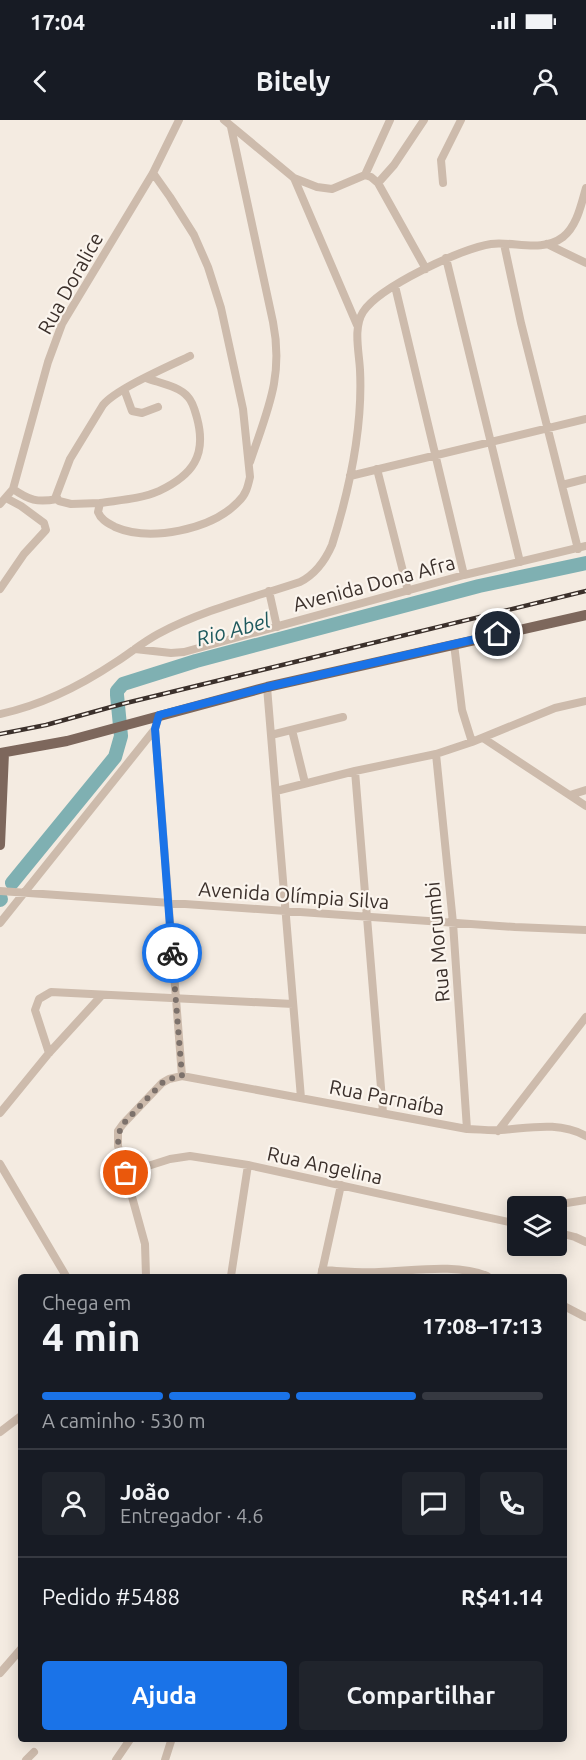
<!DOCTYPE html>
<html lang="pt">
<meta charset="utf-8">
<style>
:root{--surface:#171b24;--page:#20242c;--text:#f1f3f6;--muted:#9ea1a6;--line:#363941;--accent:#1a73e8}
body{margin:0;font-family:Ubuntu,sans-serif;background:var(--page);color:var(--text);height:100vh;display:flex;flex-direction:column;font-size:22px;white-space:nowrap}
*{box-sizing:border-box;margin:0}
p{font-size:20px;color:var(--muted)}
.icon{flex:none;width:33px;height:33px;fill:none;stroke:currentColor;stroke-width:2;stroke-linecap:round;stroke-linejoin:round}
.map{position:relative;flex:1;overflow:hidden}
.side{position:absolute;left:18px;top:1154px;width:549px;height:468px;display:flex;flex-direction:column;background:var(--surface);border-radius:6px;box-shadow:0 3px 15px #0003}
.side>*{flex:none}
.buttons{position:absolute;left:507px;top:1076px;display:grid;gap:12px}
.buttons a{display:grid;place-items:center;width:60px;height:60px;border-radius:6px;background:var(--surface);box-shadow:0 3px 15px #0003;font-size:30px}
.pin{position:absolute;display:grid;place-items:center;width:51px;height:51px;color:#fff;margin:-26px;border:3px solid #fff;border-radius:50%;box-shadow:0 2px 6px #0007}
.courier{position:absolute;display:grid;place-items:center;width:60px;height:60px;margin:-30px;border:4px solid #1a73e8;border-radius:50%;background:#fff;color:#222;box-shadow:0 2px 8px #0007}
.summary em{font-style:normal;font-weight:600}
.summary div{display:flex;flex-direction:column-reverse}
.summary{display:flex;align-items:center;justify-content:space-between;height:102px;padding:0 24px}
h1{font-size:39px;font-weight:600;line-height:45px}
.bar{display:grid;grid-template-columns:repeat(4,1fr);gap:9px 6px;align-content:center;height:72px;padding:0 24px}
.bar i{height:8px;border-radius:4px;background:var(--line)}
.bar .selected{background:var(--accent)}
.bar p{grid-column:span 4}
.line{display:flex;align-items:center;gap:15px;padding:0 24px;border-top:2px solid var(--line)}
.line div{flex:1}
.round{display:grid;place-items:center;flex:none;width:63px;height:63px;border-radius:6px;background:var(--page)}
.cta{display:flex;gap:12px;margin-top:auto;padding:12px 24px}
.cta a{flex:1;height:69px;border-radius:6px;background:var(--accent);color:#fff;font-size:24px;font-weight:600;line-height:69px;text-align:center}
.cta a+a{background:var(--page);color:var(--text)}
.status{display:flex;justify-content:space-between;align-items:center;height:42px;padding:0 30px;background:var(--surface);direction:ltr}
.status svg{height:16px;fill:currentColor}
header{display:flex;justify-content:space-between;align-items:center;height:78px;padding:0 24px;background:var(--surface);font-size:27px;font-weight:600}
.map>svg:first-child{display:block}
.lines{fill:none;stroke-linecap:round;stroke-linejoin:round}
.river{stroke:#7fb0b2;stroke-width:14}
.minor{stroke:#cdbbac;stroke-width:8}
.major{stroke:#7d675c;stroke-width:10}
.rail-casing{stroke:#3b302b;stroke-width:4.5}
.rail{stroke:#fbf5ee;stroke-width:2;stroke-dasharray:7;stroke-linecap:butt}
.done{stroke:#7c716b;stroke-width:6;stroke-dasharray:0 10.8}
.route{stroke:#1a73e8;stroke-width:8}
.labels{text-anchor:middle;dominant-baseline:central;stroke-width:4.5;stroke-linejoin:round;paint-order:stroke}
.street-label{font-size:20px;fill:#3b302b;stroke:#fbf5ee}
.water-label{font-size:21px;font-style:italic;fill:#1f5a5e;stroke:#fbf5ee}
</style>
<div class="status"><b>17:04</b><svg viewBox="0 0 49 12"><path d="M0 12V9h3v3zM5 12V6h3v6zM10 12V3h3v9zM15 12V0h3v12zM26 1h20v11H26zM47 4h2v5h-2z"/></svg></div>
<header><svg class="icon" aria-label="back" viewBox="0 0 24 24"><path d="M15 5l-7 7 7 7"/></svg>Bitely<svg class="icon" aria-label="person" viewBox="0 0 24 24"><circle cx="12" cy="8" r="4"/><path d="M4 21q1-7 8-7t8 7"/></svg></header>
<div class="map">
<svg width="586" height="1640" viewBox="0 0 586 1640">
<rect width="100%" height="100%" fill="#f4ebe1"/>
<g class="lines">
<path class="river" d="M12 763 115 637 121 616 117 575V571L123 564 196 541 479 466 586 443
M0 780 1 779"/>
<path class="minor" d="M224 0 294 58 357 205
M231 7 273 202C284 257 267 291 250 342
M365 55 371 57 378 63 426 149
M365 55 390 0
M294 58 317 67 332 69 365 55
M378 63 394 45 424 0
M443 63 441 40 461 0
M504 124 521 203 578 429
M547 124 586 143
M446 138 520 442
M395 166 464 455
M146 258C159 263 179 266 188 277 193 282 195 291 197 298 207 335 193 355 159 371 141 379 120 380 100 383L98 392C101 400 108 403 115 407 150 422 211 410 238 382 246 375 248 366 250 357L243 289 221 188 208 147 194 115 170 77 153 53
M124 269 132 291 142 293 158 287
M377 349 408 471
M350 356 586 299
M562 365 586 359
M13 369C29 380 37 383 57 379
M100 383 71 384 59 381 56 376 70 339 103 285C116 269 169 246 190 236
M0 384 13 369 48 242 62 204 153 53 179 0
M0 469 24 434 46 410 44 403 21 386 6 378
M269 471 277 507
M454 524 462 590 472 622
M135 529 171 533 184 532 464 455 586 426
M267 567 301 978
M0 594C43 585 80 566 116 542 130 533 143 522 158 514 203 490 252 478 300 462 316 454 325 441 332 425 350 368 363 309 360 250 359 231 353 208 363 192 379 167 462 128 491 124 514 121 542 133 563 117 577 106 581 85 586 68
M159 595 155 609 182 956
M292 610 305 663
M271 615 343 597
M483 618 586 686
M436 634 453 803 467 1009
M355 651 383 992
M276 671 355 651 436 634 472 622 555 588 586 581
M570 675 586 670
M0 771 515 807 586 810
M0 803 155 609
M49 933 35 890 39 879 51 872 293 884
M0 993 49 933 102 875
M498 1011 586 897
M0 1044 66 1156
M126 1053 170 1039 190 1036 248 1045 518 1104
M548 1086 586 1080
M556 1112 575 1117 586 1122
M322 1150C341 1151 360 1153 379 1152 412 1151 457 1143 487 1156
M146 1156 145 1124 118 1026V1011L123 1004 162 963 169 959 182 956 467 1009C478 1009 490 1011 501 1010 530 1008 559 1001 586 1016
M231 1156 248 1045
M321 1156 341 1065
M564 1186 585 1197
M0 1312 21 1296
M0 1553 21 1529
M26 1640 34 1632
M116 1640 131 1618
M165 1640 172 1618"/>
<path class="major" d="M0 633 67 621 267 567 586 495
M0 725 4 633"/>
<g class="rail-casing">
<path id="rail" d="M0 614 46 605 122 584 586 471"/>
</g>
<use href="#rail" class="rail"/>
</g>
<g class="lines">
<path class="done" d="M126 1053C121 1036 113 1021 123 1004L162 963 169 959 182 956 172 833"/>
<path class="route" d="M172 833 155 609 159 595 267 567 498 514"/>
</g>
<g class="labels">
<g class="street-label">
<text transform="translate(70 163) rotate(-61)">Rua Doralice</text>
<text transform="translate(374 463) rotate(-15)">Avenida Dona Afra</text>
<text transform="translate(294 775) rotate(4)">Avenida Olímpia Silva</text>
<text transform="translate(437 822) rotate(-95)">Rua Morumbi</text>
<text transform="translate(387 977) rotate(11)">Rua Parnaíba</text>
<text transform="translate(325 1045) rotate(12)">Rua Angelina</text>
</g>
<g class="water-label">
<text transform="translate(233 509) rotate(-15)">Rio Abel</text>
</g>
</g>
</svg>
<div class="buttons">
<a><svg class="icon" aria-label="layers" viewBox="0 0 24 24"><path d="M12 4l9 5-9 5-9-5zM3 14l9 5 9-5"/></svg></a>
</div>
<div class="pin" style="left:126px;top:1053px;background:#ea580c"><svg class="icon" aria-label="bag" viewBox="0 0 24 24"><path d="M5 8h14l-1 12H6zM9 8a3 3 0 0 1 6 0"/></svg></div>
<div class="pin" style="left:498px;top:514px;background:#1f2937"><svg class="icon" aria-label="home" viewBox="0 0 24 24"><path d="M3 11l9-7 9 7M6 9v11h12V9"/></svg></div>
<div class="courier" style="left:172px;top:833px"><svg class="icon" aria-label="bike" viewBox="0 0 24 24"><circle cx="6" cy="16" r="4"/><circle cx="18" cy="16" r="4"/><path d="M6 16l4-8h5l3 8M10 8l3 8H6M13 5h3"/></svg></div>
<section class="side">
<div class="summary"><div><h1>4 min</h1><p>Chega em</p></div><em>17:08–17:13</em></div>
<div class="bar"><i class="selected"></i><i class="selected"></i><i class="selected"></i><i></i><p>A caminho · 530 m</p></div>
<div class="line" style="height:108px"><a class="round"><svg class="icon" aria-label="person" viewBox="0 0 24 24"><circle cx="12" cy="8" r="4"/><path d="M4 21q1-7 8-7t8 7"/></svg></a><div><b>João</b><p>Entregador · 4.6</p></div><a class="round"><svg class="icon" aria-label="chat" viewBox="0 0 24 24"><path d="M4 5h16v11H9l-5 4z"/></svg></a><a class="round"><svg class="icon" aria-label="phone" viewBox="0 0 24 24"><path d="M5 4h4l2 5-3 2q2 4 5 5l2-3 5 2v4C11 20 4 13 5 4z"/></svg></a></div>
<div class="line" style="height:78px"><div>Pedido #5488</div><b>R$41.14</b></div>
<div class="cta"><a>Ajuda</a><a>Compartilhar</a></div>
</section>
</div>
